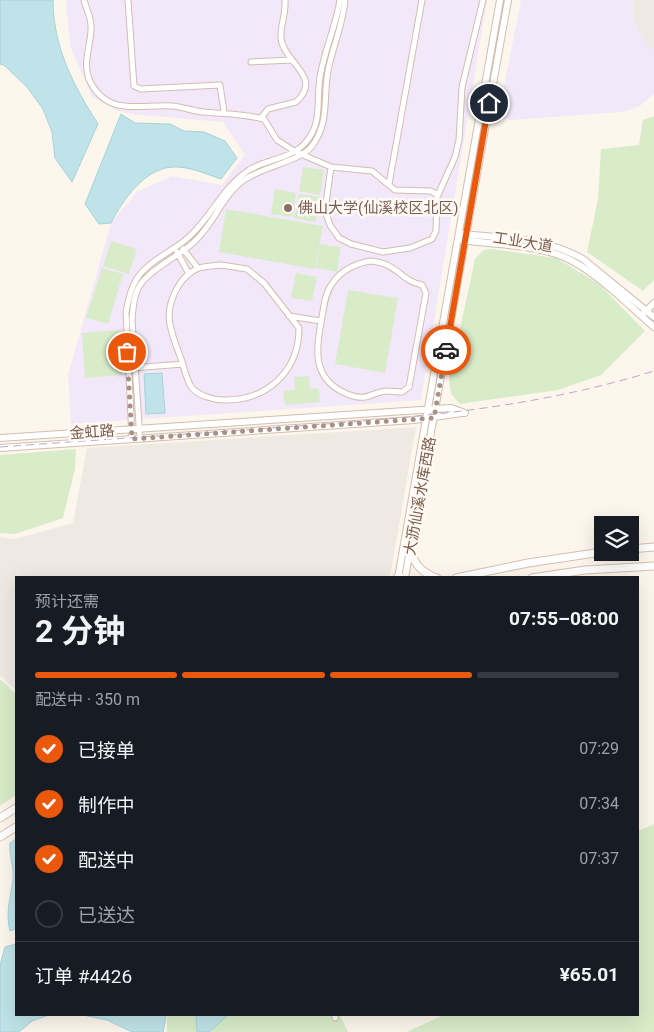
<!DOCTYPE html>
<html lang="zh">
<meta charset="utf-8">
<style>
:root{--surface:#171b24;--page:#20242c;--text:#f1f3f6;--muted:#9ea1a6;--line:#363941;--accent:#ea580c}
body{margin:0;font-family:Roboto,"Noto Sans SC",sans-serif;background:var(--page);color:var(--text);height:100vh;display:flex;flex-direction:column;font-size:19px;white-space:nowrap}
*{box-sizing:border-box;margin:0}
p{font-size:16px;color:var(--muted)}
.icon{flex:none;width:28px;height:28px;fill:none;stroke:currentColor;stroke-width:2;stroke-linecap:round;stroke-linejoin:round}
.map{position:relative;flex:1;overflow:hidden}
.drawer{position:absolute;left:15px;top:576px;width:624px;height:440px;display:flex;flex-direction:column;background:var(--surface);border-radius:0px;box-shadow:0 5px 20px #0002}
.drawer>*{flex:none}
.tools{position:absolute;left:594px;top:516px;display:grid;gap:10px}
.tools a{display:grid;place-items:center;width:45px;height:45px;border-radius:0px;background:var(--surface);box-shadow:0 5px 20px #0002;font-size:25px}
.pin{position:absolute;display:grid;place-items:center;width:42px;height:42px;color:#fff;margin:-21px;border:2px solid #fff;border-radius:50%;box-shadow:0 1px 5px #0007}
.courier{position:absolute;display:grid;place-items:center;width:50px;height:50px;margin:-25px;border:4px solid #ea580c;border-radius:50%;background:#fff;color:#222;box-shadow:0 1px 6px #0007}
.summary em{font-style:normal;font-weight:700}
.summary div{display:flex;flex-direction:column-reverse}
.summary{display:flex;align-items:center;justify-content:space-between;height:85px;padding:0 20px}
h1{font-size:32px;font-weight:700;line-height:38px}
.bar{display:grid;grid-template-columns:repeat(4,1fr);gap:8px 5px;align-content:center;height:60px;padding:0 20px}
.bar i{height:6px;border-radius:4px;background:var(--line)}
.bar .selected{background:var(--accent)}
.bar p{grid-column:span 4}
.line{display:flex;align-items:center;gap:12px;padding:0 20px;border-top:1px solid var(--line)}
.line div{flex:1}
ol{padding:0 20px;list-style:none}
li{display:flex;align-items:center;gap:15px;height:55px}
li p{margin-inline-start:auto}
li .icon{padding:5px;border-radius:50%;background:var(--accent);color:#fff;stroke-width:4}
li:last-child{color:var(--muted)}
li i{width:28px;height:28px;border:2px solid var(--line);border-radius:50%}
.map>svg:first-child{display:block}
.industrial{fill:#efe9e4}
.education{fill:#f3e8fa}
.green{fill:#d8ecc9}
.water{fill:#bfe3e8;stroke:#a5d3da}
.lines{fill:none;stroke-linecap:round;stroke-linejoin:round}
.minor-casing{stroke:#d1beb0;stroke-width:7}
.tertiary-casing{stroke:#d1beb0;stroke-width:8}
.secondary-casing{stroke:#d6c0b0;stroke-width:9}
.minor{stroke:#fff;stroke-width:5}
.tertiary{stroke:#fff;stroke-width:6}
.secondary{stroke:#fff;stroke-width:7}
.rail{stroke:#b9a8c9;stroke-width:1;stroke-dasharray:8 5;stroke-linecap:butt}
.done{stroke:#a89285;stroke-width:5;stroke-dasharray:0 9}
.route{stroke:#ea580c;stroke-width:6}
.education-dot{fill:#8d6e63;stroke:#fffaf3;stroke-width:2}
.labels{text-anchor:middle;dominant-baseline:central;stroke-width:5;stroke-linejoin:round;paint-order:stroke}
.education-label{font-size:15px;fill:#785e54;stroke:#fffaf3;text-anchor:start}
.street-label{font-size:15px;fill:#7a5c4d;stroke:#fffaf3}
</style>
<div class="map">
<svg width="654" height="1032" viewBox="0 0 654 1032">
<rect width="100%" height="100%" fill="#fdf6ec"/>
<path class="industrial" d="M632 0H654V49H649L634 21Z
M416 427 390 577 16 578V690L0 676V537L15 539 73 523 87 448Z"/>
<path class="education" d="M66 0H487L421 400 71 424 68 375 111 223 137 192 172 176 222 185 245 155 223 122 130 114 116 110 92 97 70 46Z
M521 0H632L634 21 649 49H654V94L640 106 622 112 511 120 498 117Z"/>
<path class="green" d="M654 116V280L643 291 587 252 598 199 601 149 639 145 643 120Z
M303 167 324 170 320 195 299 191Z
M275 189 296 193 292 217 271 214Z
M299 194 320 197 315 222 294 218Z
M226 209 323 226 315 269 219 252Z
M111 241 137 249 129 274 103 266Z
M320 244 341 247 337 272 316 268Z
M492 249 556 258 598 283 645 331 601 375 558 390 460 404 451 394 449 380 475 259 483 250Z
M102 268 123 274 108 324 86 318Z
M296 273 317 277 312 301 291 298Z
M348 290 398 298 385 373 335 364Z
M119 330 122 375 85 378 82 333Z
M309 376 310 389 319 388 320 402 285 405 283 391 295 390 294 377Z
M76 449 75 469 63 518 15 534 0 533V455Z
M0 679 16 694V795L0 806Z
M654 824V1032H406L444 1015H638V831Z
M167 1015H340L348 1032H167Z"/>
<path class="water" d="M0 0H53C53 46 73 85 98 124L72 182 55 158 52 132 43 109 27 87 4 65 0 64Z
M121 114 135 123 170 124 184 131 204 132 225 141 237 158 221 179C206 174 189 166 172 167 144 169 122 201 111 223L99 224 85 204Z
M162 373 165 413 146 414 144 374Z
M16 839V929L10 931C5 913 11 897 13 879 14 866 9 855 10 843Z
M16 944V1015H49L32 1021 19 1032H0V965L5 947Z
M83 1015H161L166 1017 163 1032H132L107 1020Z
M196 1015H228L209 1032H197Z"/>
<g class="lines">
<g class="minor-casing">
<path id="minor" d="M84 0C86 8 91 18 91 26 92 43 82 62 89 79 107 119 143 103 173 106 183 107 193 111 203 112 224 114 243 114 264 119L277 140 294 151 331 167 372 171 395 190 431 191 438 195
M128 0 134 86 141 89 220 85 224 112
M251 62 292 60
M261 118 268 109 296 102C324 77 283 62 281 38 280 26 286 15 285 0
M331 167 325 211 330 225 339 238 351 244 383 252 410 248 432 239 436 231 437 197 455 157 459 140 462 87 483 0
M389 184 422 0
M183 249 198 268
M177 252 189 274
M370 261C398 263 399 280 422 285L426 293 409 387 402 392C397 392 391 391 386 391 369 393 367 403 345 393 311 378 316 347 322 317 324 306 325 293 332 284 341 270 354 264 370 261Z
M221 265 247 269 264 283 299 328C299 372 266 401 224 400 214 400 199 396 192 388 186 380 184 366 180 356 170 329 162 312 179 285 183 278 191 271 199 268 206 266 214 266 221 265Z
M289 316 321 321
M133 368 183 364
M132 439 126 312C128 302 130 290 136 280 148 260 175 251 191 235 213 214 223 187 249 170 267 159 292 159 306 142 323 122 316 101 320 77 324 51 336 26 340 0
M140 439 132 320C133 307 134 291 143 281 158 264 182 255 197 239 215 221 223 195 244 180 262 167 301 161 312 146 331 120 322 96 329 66 334 44 343 23 345 0
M335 1018V1015"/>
</g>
<g class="tertiary-casing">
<path id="tertiary" d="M462 234C503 238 547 238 583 259L654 317
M462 240C495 245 533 244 564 257 595 270 628 305 654 327
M644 313 654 303
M0 438 451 408 465 413
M0 448 414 420 462 413
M398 578 500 0
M405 578 508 0"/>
</g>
<g class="secondary-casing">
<path id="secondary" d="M630 549 654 547
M410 550C415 565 422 573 437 578
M397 578 399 575
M456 578 528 563 602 552
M532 578 585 570 654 566
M0 818 16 808
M0 837 16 827"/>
</g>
<use href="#minor" class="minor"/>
<use href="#tertiary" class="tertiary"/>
<use href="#secondary" class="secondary"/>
<path class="rail" d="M0 447C95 440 189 434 284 427 411 418 531 409 654 371"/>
</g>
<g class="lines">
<path class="done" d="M127 352 132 439 434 418 446 350"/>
<path class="route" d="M446 350 489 103"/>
</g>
<circle class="education-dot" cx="288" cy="208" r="5"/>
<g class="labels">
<g class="education-label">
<text x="298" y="208">佛山大学(仙溪校区北区)</text>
</g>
<g class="street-label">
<text transform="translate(523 242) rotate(9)">工业大道</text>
<text transform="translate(92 432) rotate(-4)">金虹路</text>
<text transform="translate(420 496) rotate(-80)">大沥仙溪水库西路</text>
</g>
</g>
</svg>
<div class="tools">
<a><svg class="icon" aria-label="layers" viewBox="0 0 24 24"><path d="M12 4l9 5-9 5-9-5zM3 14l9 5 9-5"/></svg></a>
</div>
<div class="pin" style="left:127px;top:352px;background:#ea580c"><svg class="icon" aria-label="bag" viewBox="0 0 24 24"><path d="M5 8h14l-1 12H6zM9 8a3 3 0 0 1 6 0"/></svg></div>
<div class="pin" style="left:489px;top:103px;background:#1f2937"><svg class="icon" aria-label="home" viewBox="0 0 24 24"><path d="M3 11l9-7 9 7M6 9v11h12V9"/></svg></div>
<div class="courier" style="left:446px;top:350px"><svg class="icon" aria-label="car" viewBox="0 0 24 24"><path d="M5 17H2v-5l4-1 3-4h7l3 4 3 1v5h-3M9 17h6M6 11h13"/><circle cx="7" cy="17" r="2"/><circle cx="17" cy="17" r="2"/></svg></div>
<section class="drawer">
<div class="summary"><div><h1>2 分钟</h1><p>预计还需</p></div><em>07:55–08:00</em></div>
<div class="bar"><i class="selected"></i><i class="selected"></i><i class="selected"></i><i></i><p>配送中 · 350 m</p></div>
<ol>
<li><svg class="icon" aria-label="check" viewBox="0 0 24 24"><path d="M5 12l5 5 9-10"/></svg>已接单<p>07:29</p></li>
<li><svg class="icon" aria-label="check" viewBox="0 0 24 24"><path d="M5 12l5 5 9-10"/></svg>制作中<p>07:34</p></li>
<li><svg class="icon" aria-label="check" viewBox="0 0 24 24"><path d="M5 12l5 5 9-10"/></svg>配送中<p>07:37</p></li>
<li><i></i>已送达</li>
</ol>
<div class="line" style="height:65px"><div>订单 #4426</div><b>¥65.01</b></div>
</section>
</div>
